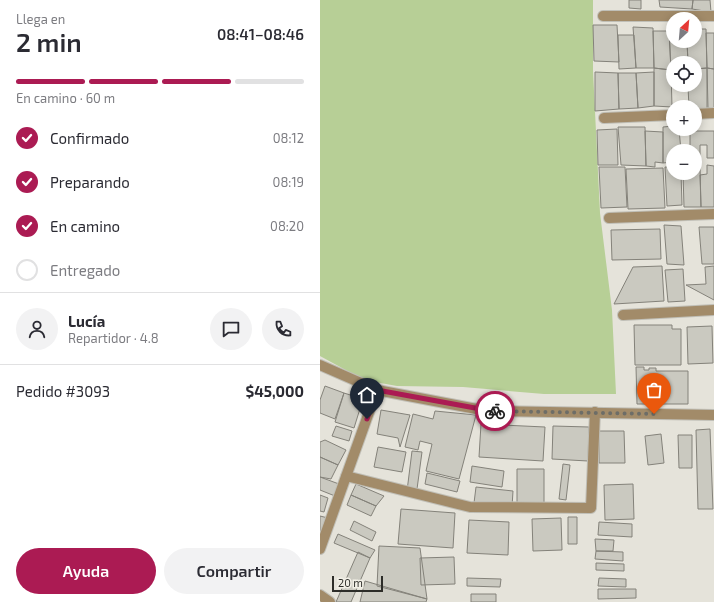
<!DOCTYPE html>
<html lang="es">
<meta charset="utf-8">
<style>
:root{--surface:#fff;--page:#f2f2f3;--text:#2b2b33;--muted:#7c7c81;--line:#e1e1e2;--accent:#ab1b53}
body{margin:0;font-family:"Exo 2",sans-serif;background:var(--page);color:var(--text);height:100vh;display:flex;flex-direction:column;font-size:15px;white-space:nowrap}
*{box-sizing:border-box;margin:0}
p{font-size:13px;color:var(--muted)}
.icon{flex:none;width:22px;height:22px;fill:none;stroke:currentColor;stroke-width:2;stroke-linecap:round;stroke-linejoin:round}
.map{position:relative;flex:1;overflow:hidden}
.side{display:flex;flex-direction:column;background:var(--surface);width:320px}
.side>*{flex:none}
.needle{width:26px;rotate:26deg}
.fabs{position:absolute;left:346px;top:12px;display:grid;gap:8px}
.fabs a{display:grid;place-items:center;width:36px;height:36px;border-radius:50%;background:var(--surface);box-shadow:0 2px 10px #0003;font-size:20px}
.scale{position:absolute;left:12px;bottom:10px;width:51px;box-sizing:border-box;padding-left:4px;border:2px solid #2d2d29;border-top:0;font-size:11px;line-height:14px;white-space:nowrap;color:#2d2d29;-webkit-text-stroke:3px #f2f0e7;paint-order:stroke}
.pin{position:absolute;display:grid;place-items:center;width:34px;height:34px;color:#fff;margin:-41px -17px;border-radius:50% 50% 50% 0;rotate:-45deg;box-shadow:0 0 4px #0007}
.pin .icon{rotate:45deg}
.courier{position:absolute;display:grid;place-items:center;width:40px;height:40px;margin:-20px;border:3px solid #ab1b53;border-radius:50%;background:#fff;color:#222;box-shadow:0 1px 5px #0007}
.headline em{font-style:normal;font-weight:600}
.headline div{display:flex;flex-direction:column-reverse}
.headline{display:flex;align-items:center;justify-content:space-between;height:68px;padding:0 16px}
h1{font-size:26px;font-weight:600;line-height:30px}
.bar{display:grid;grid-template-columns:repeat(4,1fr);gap:6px 4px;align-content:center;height:48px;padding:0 16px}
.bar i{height:5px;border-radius:3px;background:var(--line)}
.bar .active{background:var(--accent)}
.bar p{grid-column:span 4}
.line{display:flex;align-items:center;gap:10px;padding:0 16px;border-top:1px solid var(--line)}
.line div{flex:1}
.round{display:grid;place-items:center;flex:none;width:42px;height:42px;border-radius:21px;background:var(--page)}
ol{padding:0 16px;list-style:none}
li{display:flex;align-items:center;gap:12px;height:44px}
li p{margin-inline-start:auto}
li .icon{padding:4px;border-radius:50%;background:var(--accent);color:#fff;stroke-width:4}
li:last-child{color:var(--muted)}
li i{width:22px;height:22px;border:2px solid var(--line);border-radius:50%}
.button{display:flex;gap:8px;margin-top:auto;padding:8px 16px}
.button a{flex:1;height:46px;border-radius:24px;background:var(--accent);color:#fff;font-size:16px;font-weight:600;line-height:46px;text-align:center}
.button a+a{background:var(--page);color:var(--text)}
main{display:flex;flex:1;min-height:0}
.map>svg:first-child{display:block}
.green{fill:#b7cf96}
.building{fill:#cac9c0;stroke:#84827a}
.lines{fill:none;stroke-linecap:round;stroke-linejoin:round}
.minor-casing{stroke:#c0bfb7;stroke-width:12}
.minor{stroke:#a28b69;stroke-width:10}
.done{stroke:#6d6d67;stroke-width:4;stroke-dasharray:0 7.2}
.route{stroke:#ab1b53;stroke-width:5}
</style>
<main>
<section class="side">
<div class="headline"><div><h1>2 min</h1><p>Llega en</p></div><em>08:41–08:46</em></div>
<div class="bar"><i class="active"></i><i class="active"></i><i class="active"></i><i></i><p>En camino · 60 m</p></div>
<ol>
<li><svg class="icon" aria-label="check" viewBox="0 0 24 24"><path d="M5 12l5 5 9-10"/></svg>Confirmado<p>08:12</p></li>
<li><svg class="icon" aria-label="check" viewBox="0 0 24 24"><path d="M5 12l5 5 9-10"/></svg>Preparando<p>08:19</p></li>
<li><svg class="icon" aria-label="check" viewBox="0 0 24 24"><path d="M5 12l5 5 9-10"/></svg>En camino<p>08:20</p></li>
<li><i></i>Entregado</li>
</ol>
<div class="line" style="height:72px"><a class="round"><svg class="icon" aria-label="person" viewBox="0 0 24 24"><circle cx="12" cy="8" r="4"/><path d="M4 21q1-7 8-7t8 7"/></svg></a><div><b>Lucía</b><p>Repartidor · 4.8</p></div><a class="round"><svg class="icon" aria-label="chat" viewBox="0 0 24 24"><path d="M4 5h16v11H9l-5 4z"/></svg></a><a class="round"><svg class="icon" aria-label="phone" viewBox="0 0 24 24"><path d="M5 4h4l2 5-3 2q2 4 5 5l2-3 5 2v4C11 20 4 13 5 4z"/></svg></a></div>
<div class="line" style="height:52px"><div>Pedido #3093</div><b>$45,000</b></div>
<div class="button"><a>Ayuda</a><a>Compartir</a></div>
</section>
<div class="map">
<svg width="394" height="602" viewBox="0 0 394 602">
<rect width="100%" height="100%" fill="#e5e3da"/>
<path class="green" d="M0 0H273V71L280 213 292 310 296 394H224L143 387 77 386 44 380 0 356Z"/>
<path class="building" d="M309 0H321V9L309 8Z
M339 0H373L372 9 340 7Z
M373 0H390L391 12 372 9Z
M273 25H297L299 62 274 61Z
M313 27 333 28 334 68H316Z
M349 29H353V41H367L368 63H353V69L351 70Z
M375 29H386L387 68 375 69V63H368L367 41H375Z
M333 31H349L351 70 334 68Z
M386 33H394V69L387 68Z
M298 35H314L316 68 299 69Z
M334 68 351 70 352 107 334 106Z
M387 68V112L375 111V107H369L368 87 352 85 351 70H353V85H375V69Z
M387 68 394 69V109L388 108Z
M275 72 298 73 299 109 275 111Z
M334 72V106L318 108 316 73Z
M298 73H316L318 108 299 109Z
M353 126V129H359L361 151H353V162L343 163V127Z
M298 127H325L326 166 301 165Z
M297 129 298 165H278L277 130Z
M325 131 343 132V163L335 162V167L326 166Z
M370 131H394V158H387V145H380V162H375V151H370Z
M387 165 394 166V207H381L380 175 387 174Z
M279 167H305L307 207 281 208Z
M345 167H353V173H361L362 205 347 206Z
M343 168 345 208 308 209 306 169Z
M375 168H380L381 207H364L363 173H375Z
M344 225 361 226 364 265 347 264Z
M379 227H394V264H382Z
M340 229 341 259 292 260 291 230Z
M342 266 344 301 294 304 313 267Z
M394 266V300L366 285 386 284 385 267Z
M363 269 365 301 348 302 345 270Z
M314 325H352V329H361V365H315Z
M392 326 393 363 368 364 367 327Z
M316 367H324V370H329V368H336V371H368V404H317Z
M5 386 24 393 15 419 0 413V400Z
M24 393 43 399 34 428 15 422Z
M61 410 90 415 80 447 78 438 57 434Z
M115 411 156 415 139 479 106 471 112 444 100 441 98 450 85 447 93 414 113 419Z
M161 424 225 427 223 461 159 457Z
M16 426 32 431 29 441 12 436Z
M233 426 269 427 268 461 232 459Z
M390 429 393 509H378L376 430Z
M279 431H304L305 463H279Z
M341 434 344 463 328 465 325 436Z
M358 435H372V468H359Z
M5 440 26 450 18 465 0 457V442Z
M58 447 86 452 82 472 54 467Z
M92 451 102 452 97 489 87 491Z
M0 457 18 465 11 479 0 477Z
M243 464 250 465 246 500 239 499Z
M152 466 184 471 182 487 150 482Z
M197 469H224V508H197Z
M107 473 140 481 137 492 105 484Z
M0 477 19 484 15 496 0 490Z
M36 484 64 496 56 506 31 495Z
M313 484 314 519 285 520 284 485Z
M156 487 193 491 192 507 154 503Z
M0 495 8 498 4 512 0 511Z
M31 495 56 506 51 516 27 505Z
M81 509 135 513 133 548 78 544Z
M0 516 8 518 4 532 0 530Z
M248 517H257V544H248Z
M241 518 242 550 213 551 212 519Z
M149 520 189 522 188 555 147 553Z
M34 521 56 532 52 541 30 530Z
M279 522 312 524V537L278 535Z
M18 534 55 550 50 558 14 543Z
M275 539 294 540 293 551H276Z
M59 546 100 548 107 599 57 586Z
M276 551 303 552V561L275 559Z
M38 552 50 558 31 602H16Z
M134 557 135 584 101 585 100 558Z
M276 563 304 564V571L276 570Z
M147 578 181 579 180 587 147 586Z
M279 578 306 579V587L278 586Z
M45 581 107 599 106 602H40Z
M278 589H316V598L278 599Z
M151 594H176V602H151Z"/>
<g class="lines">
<g class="minor-casing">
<path id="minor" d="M283 16H394
M375 114 394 113
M284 118 353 115
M289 218 394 214
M303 315 394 310
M0 365 57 390 167 411 394 415
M26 476 150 507 271 508 275 412
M0 549 57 390
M0 595 10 602"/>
</g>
<use href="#minor" class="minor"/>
</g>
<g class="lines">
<path class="done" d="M175 411 334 414"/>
<path class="route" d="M47 419 57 390 166 410 175 411"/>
</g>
</svg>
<div class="fabs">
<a><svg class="needle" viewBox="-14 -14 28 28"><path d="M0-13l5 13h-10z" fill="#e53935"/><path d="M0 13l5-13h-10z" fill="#7c7c81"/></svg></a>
<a><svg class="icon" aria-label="locate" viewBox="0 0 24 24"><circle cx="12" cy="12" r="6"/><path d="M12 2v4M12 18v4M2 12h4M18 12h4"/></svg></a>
<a>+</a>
<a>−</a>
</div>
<div class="scale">20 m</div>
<div class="pin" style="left:334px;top:414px;background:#ea580c"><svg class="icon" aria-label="bag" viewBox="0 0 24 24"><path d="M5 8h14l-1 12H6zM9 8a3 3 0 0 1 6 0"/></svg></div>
<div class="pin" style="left:47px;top:419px;background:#1f2937"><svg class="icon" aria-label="home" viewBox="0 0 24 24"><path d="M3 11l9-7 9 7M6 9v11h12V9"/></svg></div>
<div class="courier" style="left:175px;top:411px"><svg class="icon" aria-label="bike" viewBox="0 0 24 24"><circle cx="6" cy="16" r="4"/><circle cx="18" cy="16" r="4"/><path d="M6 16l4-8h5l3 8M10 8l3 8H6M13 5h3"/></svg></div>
</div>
</main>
